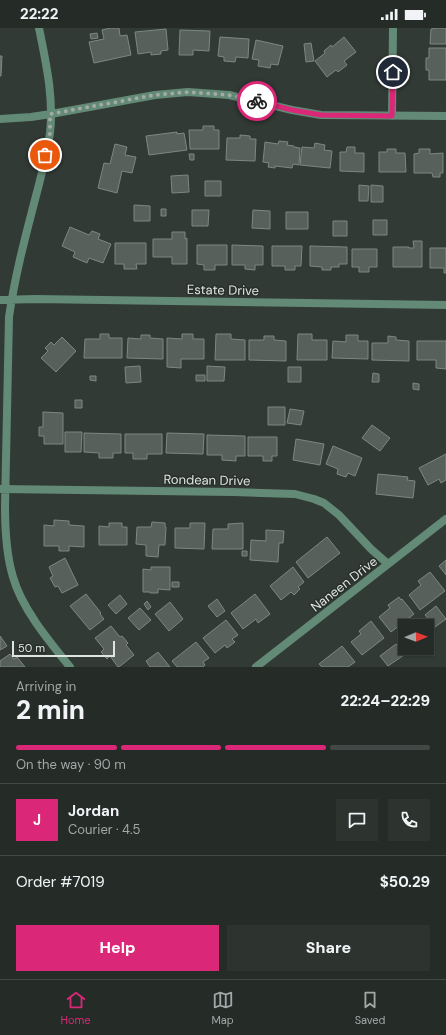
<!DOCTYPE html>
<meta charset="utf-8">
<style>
:root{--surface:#252c28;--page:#2d3430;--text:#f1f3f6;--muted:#a3a7a8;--line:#424845;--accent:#db2777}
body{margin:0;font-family:"DM Sans",sans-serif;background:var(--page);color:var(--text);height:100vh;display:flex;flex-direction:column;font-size:15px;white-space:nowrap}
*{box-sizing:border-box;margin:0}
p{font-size:13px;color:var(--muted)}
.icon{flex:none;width:22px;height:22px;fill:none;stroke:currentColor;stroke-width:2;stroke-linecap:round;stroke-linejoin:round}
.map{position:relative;height:639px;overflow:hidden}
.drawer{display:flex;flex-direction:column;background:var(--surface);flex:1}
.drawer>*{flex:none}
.needle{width:26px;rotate:89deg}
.fabs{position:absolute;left:398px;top:591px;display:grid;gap:8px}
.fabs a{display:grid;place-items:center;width:36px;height:36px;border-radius:0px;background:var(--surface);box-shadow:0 1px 3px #0004,0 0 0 1px var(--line);font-size:20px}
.scale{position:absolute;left:12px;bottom:10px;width:103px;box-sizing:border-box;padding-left:4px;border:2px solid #e0e5e2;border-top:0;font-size:11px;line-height:14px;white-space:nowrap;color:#e0e5e2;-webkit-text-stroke:3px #27302b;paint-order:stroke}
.pin{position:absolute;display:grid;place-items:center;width:34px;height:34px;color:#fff;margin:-17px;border:2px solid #fff;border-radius:50%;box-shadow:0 1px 4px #0007}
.courier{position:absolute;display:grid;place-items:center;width:40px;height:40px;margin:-20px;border:3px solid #db2777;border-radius:50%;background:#fff;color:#222;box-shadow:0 1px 5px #0007}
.headline em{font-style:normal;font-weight:800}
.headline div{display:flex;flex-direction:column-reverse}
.headline{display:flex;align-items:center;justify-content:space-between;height:68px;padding:0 16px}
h1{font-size:26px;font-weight:800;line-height:30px}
.bar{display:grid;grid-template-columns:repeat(4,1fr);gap:6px 4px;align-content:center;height:48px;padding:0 16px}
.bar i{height:5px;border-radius:3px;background:var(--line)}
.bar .current{background:var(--accent)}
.bar p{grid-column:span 4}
.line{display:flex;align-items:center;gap:10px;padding:0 16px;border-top:1px solid var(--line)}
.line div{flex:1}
.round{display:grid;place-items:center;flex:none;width:42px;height:42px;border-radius:0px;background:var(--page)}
.primary-button{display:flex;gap:8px;margin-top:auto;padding:8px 16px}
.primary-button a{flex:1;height:46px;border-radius:0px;background:var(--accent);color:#fff;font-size:16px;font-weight:800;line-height:46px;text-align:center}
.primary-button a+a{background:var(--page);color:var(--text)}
.status{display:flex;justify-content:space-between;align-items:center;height:28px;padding:0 20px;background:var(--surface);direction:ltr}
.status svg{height:11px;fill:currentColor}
.tabs{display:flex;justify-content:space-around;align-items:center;height:56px;border-top:1px solid var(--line);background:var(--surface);font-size:11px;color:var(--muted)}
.tabs a{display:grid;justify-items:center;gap:2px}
.tabs .current{color:var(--accent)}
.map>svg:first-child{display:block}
.building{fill:#57605b;stroke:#7e8883}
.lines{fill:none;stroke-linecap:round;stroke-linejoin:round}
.street{stroke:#638a76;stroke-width:8}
.done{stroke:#a3a9a5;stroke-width:4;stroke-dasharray:0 7.2}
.route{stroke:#db2777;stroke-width:5}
.labels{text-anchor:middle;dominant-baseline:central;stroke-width:3;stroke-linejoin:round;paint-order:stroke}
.street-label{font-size:13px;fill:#e0e5e2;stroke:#27302b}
</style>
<div class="status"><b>22:22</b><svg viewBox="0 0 49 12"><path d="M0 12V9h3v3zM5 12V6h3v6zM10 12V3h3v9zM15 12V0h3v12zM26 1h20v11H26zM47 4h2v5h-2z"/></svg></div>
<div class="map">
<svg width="446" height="639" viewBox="0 0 446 639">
<rect width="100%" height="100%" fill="#313a35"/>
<path class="building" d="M110 0H119L120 8 127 7 131 27 94 35 89 14 104 11 102 2Z
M437 0H446V16H430L431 1Z
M166 1 168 22 161 23V26L151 27V24L138 26 135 4Z
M180 2 210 3 209 23 193 22V27H179Z
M97 5 98 10 91 11 90 6Z
M220 9 249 11 248 30 236 29 235 34 224 33V29L218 28Z
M344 9 356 24 344 33 347 37 338 44 336 42 327 49 315 33 325 25 324 23 331 17 332 19Z
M256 12 283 18 278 37 271 36 270 40 258 38 259 32 252 31Z
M311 15 314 33 306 34 304 16Z
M429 20H446V52H429V42H426V30H429Z
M0 28H2L1 48H0Z
M203 98H214V102H219V121H190L189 102H203Z
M177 104V106L184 105 187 122 149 127 146 108Z
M240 107 250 108V111H256L255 133 226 132 227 110H240Z
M279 113 288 114 287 117 294 118V119L300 120 299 137 293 136 292 140 275 138V140L268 139 269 135 263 134 265 114 278 116Z
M315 115 325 117 324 122 332 123 330 140 300 137 302 119 314 120Z
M115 116 127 119 125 127 136 129 132 145 122 143 117 165 98 160 104 135 110 136Z
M347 119H355V125H364V144L340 143V124H346Z
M387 121H396V125H405L406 144H379V124H387Z
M419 121H430V126L443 125V145H440V149H433L432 145H414V126L419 125Z
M189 126H194V132H190Z
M188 147 189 164 172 165 171 148Z
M205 153H221V168H205Z
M359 157 369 158 368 173H359Z
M371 157 383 158V174H371Z
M134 177 150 178V193H134Z
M161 181H166V188H161Z
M192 182H209L208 198H192Z
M253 182 270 183V201L252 200Z
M286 184H308V201H286Z
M373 192H387V207H373Z
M333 193H347V208H333Z
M70 199 89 207 92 203 100 206 98 211 111 216 103 235 89 230 87 235 73 229 75 224 62 218Z
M172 204H185V211L187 210V236H172V229H153V211H172Z
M413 213H422V239H393V219H409V220H414Z
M115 215H146V236H136L137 241H124V236H115Z
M197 217H227V237H215V242H204V237L197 236Z
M232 217 263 218V237H255V242L245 241V237H232Z
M272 218H302L301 238H295V242H285V238H272Z
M310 218 347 219V236H339V239H331V242H322V239L310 238Z
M430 220H446V245H444V240H430Z
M352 221H377V239H369V244H359V239H352Z
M100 306H109V310H122V330H84L85 311H100Z
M182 306H193V311H204V331H181V340L167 339V310L182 311Z
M216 306H231V311L245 312V332H215Z
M298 306H312V312H327V332H297Z
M141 307H150V310L163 311V331L127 330 128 310 141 311Z
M346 307H358V313H368V331L332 330 333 313 346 314Z
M264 308H274V312L286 313V333L249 332V312H264Z
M388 308 396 309V312L409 313V333L372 332V315H388Z
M62 309 76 323 56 344 41 330 48 323 45 320 51 314 54 317Z
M417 313H446V341L436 340V332H417Z
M140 338 141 354 126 355 125 339Z
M207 338 225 339 224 353H207Z
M288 339H301V354H288Z
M373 345 379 346V354H372Z
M196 347H205V353H196Z
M90 348H96V353L90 352Z
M413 355 419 356V362L413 361Z
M75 372H82V380H75Z
M268 379H285V397H268Z
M290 381 304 383 301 397 287 395Z
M43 384 63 385V416H44V408H39V399H43Z
M372 397 390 410 380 423 362 410Z
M65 404H82L81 424H65Z
M84 405 121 406V425H113V430H99V425L84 424Z
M167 405 204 406 203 426 166 425Z
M125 406H162V426H147V431H133V425H125Z
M207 407 245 408V428H236V433L222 432V427H207Z
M248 409H277V428H272V433H263V428H248Z
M296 411 324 416 320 437 293 432Z
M333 418 362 430 355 448 348 445 346 449 337 446 338 441 326 436Z
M446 426V452L441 455 439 451 428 457 419 440Z
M378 446 408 449 407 452 415 453 413 470 376 466Z
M54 492 69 493V497L84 498V519L69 518V523H59V518H44V497L54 498Z
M152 494 165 495V499H166L165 517H159L158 529 146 528V517L136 516 137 499H151Z
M109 495H122V499H127V517H99V498L109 499Z
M190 495H205L204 521 175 520V500H190Z
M243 495V521H212L213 501H228V496Z
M266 502 284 503 283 515H279L278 534 250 532 251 512 266 513Z
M327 509 340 525 308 550 296 534Z
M242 523H247V528H242Z
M65 530 78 557 62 565 58 558 55 559 50 550 53 548 49 539Z
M446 532V547L439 538Z
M151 539H170V562L158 561V565H150V564H143V541L151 542Z
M293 539 304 554 298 559 300 561 294 567 291 564 281 572 270 558Z
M430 544 445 563 420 582 409 567 421 557 418 553Z
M172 554H179V559H172Z
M86 566 101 585 100 586 104 591 90 602 70 578Z
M255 566 270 586 258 595 256 591 243 601 231 585Z
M120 567 127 576 116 586 108 577Z
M399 569 401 572 402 571 414 586 391 604 379 589 390 580 388 577Z
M217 571 225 583 217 589 208 578Z
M147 573 151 579 148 582 144 576Z
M170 574 183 591 169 603 155 586Z
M436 578 446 591 435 599 425 587Z
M140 580 151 592 139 602 128 590Z
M424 590 432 602 427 606V598H414Z
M226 592 238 607 232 611 235 614 227 620 225 617 215 625 203 610Z
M371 593 384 610 362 627 351 614 361 606 359 603Z
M111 598 120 609 122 608 128 615 126 617 134 627 119 639H118L110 628 107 631 101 624 104 621 95 610Z
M0 608 7 618 0 622Z
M196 614 209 630 203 634 205 637 203 639H177L172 633Z
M396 616 404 627 388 638 380 628Z
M342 618 355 634 348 639H322L319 636Z
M158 624 170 639H150L146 633Z
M10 626 14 631 17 629 25 639H0V633Z"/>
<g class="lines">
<path class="street" d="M39 0C46 35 54 70 50 105 47 125 42 145 37 164 26 206 15 247 9 289L5 478C5 502 6 526 13 549 22 581 49 613 70 639
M392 88 393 0
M0 91 31 89 51 86 155 67 188 64 229 67 292 82 321 87 446 88
M0 272 35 271 446 277
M0 461 233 464 295 466 314 471 324 475 339 487 371 521 388 536
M256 639 446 491"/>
</g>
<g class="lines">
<path class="done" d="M45 127 50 105V86L155 67 188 64 229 67 257 73"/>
<path class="route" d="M257 73 292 82 321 87 392 88 393 44"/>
</g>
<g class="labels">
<g class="street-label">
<text transform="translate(223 262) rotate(1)">Estate Drive</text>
<text transform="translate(207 452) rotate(1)">Rondean Drive</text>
<text transform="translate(344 556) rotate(-38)">Naneen Drive</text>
</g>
</g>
</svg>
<div class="fabs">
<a><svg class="needle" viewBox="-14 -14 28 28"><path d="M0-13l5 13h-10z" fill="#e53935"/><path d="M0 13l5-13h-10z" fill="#a3a7a8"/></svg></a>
</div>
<div class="scale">50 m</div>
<div class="pin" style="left:45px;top:127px;background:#ea580c"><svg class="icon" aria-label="bag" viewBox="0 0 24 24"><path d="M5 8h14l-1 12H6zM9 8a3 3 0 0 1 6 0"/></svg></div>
<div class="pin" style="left:393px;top:44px;background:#1f2937"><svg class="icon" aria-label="home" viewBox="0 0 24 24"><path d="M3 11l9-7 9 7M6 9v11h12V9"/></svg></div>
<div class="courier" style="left:257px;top:73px"><svg class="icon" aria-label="bike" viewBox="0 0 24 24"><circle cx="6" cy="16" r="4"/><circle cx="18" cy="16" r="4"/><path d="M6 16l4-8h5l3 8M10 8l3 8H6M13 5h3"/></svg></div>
</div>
<section class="drawer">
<div class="headline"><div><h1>2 min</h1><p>Arriving in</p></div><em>22:24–22:29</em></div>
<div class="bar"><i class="current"></i><i class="current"></i><i class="current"></i><i></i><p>On the way · 90 m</p></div>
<div class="line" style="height:72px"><b class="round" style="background:var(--accent);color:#fff">J</b><div><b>Jordan</b><p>Courier · 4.5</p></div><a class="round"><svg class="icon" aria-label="chat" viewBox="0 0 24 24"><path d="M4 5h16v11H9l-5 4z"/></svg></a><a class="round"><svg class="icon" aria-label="phone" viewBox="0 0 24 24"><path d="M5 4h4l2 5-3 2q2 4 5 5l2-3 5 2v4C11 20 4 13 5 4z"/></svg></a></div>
<div class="line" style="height:52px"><div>Order #7019</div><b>$50.29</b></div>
<div class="primary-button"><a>Help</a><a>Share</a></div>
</section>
<nav class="tabs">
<a class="current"><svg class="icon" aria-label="home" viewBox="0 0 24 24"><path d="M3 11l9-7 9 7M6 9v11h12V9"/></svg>Home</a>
<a><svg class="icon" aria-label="map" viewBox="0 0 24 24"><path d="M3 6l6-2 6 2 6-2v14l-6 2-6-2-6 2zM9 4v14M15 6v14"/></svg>Map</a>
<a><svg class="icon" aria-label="saved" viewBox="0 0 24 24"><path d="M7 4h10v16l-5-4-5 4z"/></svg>Saved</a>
</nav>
